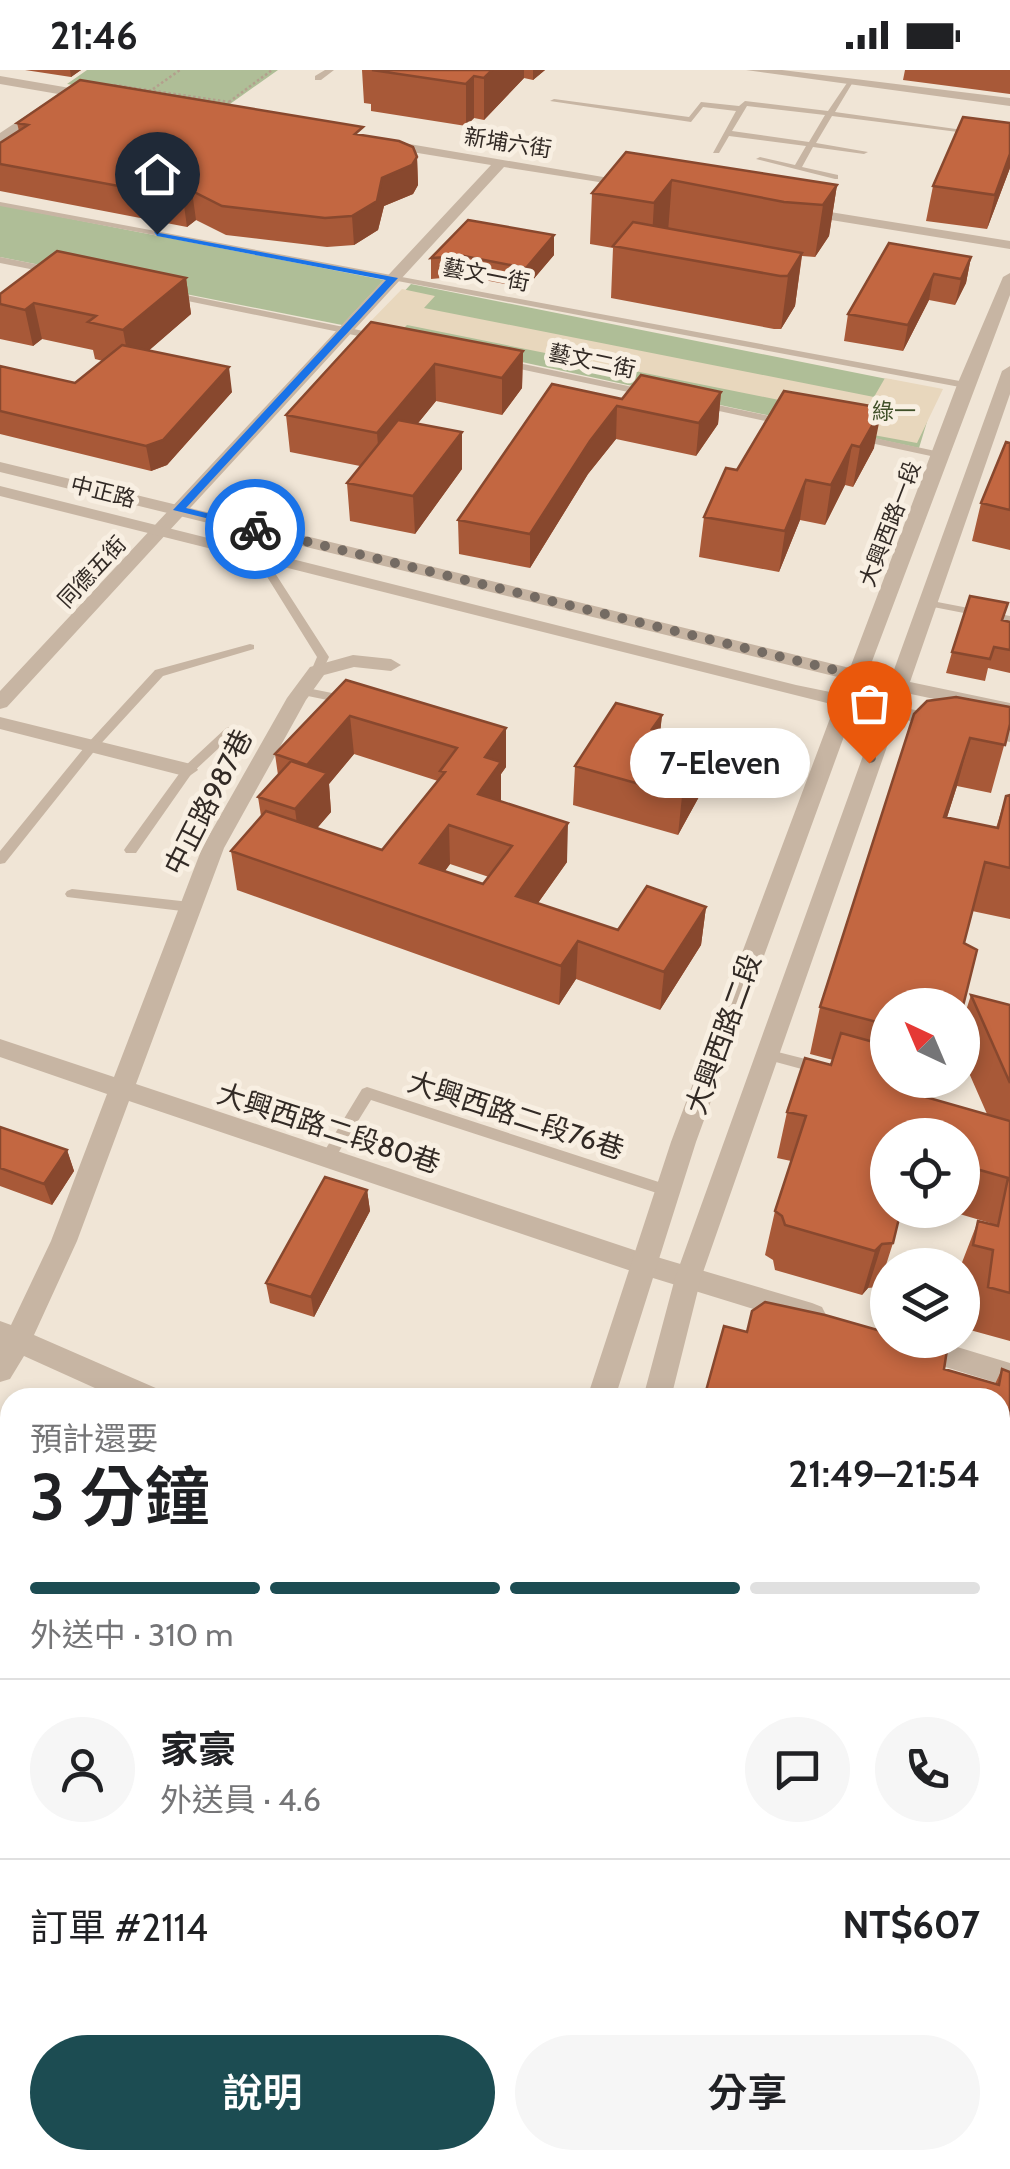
<!DOCTYPE html>
<html lang="zh-TW">
<meta charset="utf-8">
<style>
:root{--surface:#fff;--page:#f6f6f6;--text:#202124;--muted:#757577;--line:#e0e0e0;--accent:#1c4c52}
body{margin:0;font-family:Cabin,"Noto Sans TC",sans-serif;background:var(--page);color:var(--text);height:100vh;display:flex;flex-direction:column;font-size:38px;white-space:nowrap}
*{box-sizing:border-box;margin:0}
p{font-size:32px;color:var(--muted)}
.icon{flex:none;width:55px;height:55px;fill:none;stroke:currentColor;stroke-width:2;stroke-linecap:round;stroke-linejoin:round}
.map{position:relative;flex:1;overflow:hidden}
.details{position:absolute;left:0px;top:1318px;width:1010px;height:782px;display:flex;flex-direction:column;background:var(--surface);border-radius:30px 30px 0 0;box-shadow:0 5px 15px #0003}
.details>*{flex:none}
.needle{width:65px;rotate:316deg}
.tools{position:absolute;left:870px;top:918px;display:grid;gap:20px}
.tools a{display:grid;place-items:center;width:110px;height:110px;border-radius:50%;background:var(--surface);box-shadow:0 5px 15px #0003;font-size:50px}
.pin{position:absolute;display:grid;place-items:center;width:85px;height:85px;color:#fff;margin:-102px -42px;border-radius:50% 50% 50% 0;rotate:-45deg;box-shadow:0 0 10px #0007}
.pin .icon{rotate:45deg}
.courier{position:absolute;display:grid;place-items:center;width:100px;height:100px;margin:-50px;border:8px solid #1a73e8;border-radius:50%;background:#fff;color:#222;box-shadow:0 2px 12px #0007}
.bubble{position:absolute;height:70px;border-radius:35px;background:var(--surface);box-shadow:0 5px 15px #0003;font-size:32px;font-weight:600;line-height:70px;text-align:center}
.overview em{font-style:normal;font-weight:600}
.overview div{display:flex;flex-direction:column-reverse}
.overview{display:flex;align-items:center;justify-content:space-between;height:170px;padding:0 30px}
h1{font-size:65px;font-weight:600;line-height:75px}
.bar{display:grid;grid-template-columns:repeat(4,1fr);gap:15px 10px;align-content:center;height:120px;padding:0 30px}
.bar i{height:12px;border-radius:8px;background:var(--line)}
.bar .on{background:var(--accent)}
.bar p{grid-column:span 4}
.line{display:flex;align-items:center;gap:25px;padding:0 30px;border-top:2px solid var(--line)}
.line div{flex:1}
.round{display:grid;place-items:center;flex:none;width:105px;height:105px;border-radius:52px;background:var(--page)}
.primary-button{display:flex;gap:20px;margin-top:auto;padding:20px 30px}
.primary-button a{flex:1;height:115px;border-radius:60px;background:var(--accent);color:#fff;font-size:40px;font-weight:600;line-height:115px;text-align:center}
.primary-button a+a{background:var(--page);color:var(--text)}
.status{display:flex;justify-content:space-between;align-items:center;height:70px;padding:0 50px;background:var(--surface);direction:ltr}
.status svg{height:28px;fill:currentColor}
.map>svg:first-child{display:block}
.green{fill:#afbe97}
.plaza{fill:#e8d7bd}
.lines{fill:none;stroke-linecap:round;stroke-linejoin:round}
.stream{stroke:#76a7ac;stroke-width:5}
.path{stroke:#b39f8d;stroke-width:2.5;stroke-dasharray:2.5 2.5;stroke-linecap:butt}
.service{fill:#c7b5a3;fill-rule:evenodd}
.minor{fill:#c7b5a3;fill-rule:evenodd}
.tertiary{fill:#c7b5a3;fill-rule:evenodd}
.wall{fill:#a85938;fill-rule:evenodd}
.shaded-wall{fill:#88482e}
.building{fill:#c36741;stroke:#88482e;stroke-width:2.5;fill-rule:evenodd}
.route{fill:#1a73e8}
.done{stroke:#746b63;stroke-width:10;stroke-dasharray:0 18}
.labels{text-anchor:middle;dominant-baseline:central;stroke-width:10;stroke-linejoin:round;paint-order:stroke}
.far-street-label{font-size:22px;fill:#322a25;stroke:#f8efe2}
.far-park-label{font-size:22px;fill:#405029;stroke:#f8efe2}
.street-label{font-size:28px;fill:#322a25;stroke:#f8efe2}
</style>
<div class="status"><b>21:46</b><svg viewBox="0 0 49 12"><path d="M0 12V9h3v3zM5 12V6h3v6zM10 12V3h3v9zM15 12V0h3v12zM26 1h20v11H26zM47 4h2v5h-2z"/></svg></div>
<div class="map">
<svg width="1010" height="2099" viewBox="0 0 1010 2099">
<rect width="100%" height="100%" fill="#f0e5d6"/>
<path class="green" d="M87 0H278L223 39 67 14Z
M0 135 384 210 342 255 0 187Z
M411 214 937 319 919 378 370 259Z"/>
<path class="plaza" d="M402 219 435 226 424 238 874 327 885 308 943 319 917 373 857 362 863 347 407 255 398 264 365 257Z"/>
<g class="lines">
<path class="stream" d="M487 75 515 76 543 85"/>
<path class="path" d="M114 15 229 32
M153 19 180 0
M229 32 272 0"/>
<path class="service" d="M325 0H334L321 10H315V6Z
M849 10 853 12 835 42 970 61 966 63 832 46 816 73 868 82 864 84 813 77 802 97 838 105V109H835L756 89 760 87 795 95 806 76 729 66 719 83H713L736 41 703 37 691 52 550 31 554 29 689 47 701 32 739 36 745 31 828 41ZM747 36 825 45 809 72 732 61Z
M0 132 965 312 970 315 965 318 0 136Z
M0 187 55 198 59 201 55 204 0 193Z
M171 222 378 264 383 267 378 270 168 227 167 225Z
M504 290 647 320 652 323 647 326 501 295V291Z
M699 331 784 349 789 352 784 355 696 336V332Z
M856 364 940 382 945 385 940 388 852 369V365Z
M261 486 266 489 329 587 321 604 317 605 311 601 317 587 256 489Z
M927 530 1010 546V552L923 535 921 533Z
M250 574 254 575V579L163 606 96 679 5 793 0 794V781L88 673 155 600Z
M302 617 347 626 353 630 347 634 298 624 296 621Z
M230 657 234 658V664L192 703 136 783H126L124 780 126 777 184 697 226 658Z
M72 819 190 832 197 837 190 842 67 827 65 824 67 821Z
M766 979 825 994 827 998 820 1004 761 988 759 984Z
M367 1017 671 1116 674 1120 671 1124 666 1126 371 1030 332 1093H322L319 1089 322 1085 362 1019Z
M0 1513 10 1517V1536L0 1532Z"/>
<path class="minor" d="M0 6 99 23 105 27 99 31 0 14Z
M42 35 52 38 0 73V63Z
M380 69 644 114 637 118 504 97 7 637 0 639V621L491 95 375 76 373 73Z
M799 137 1010 171V179L794 144 792 141Z
M353 585 391 589 401 595 391 601 354 597 324 605 306 630 224 778 136 1014 640 1182 812 1233 822 1237 826 1245 822 1253 812 1257 640 1204 129 1031 77 1171 34 1265 158 1319 162 1328H117L24 1286 10 1309 0 1312V1251L11 1255 51 1171 107 1024 0 987V969L114 1007 202 778 287 628 310 597Z
M0 647 195 695 198 700 188 707 0 659Z
M888 1260V1270H934L1010 1293V1317L884 1278 880 1270Z
M0 1806 10 1810V1846L0 1842Z"/>
<path class="tertiary" d="M746 0H782L1010 28V36Z
M1010 203V225L868 602 891 608 1002 301 1010 296V324L910 612 1010 633V645L906 623 901 637 1010 660V672L897 648 701 1208 671 1328H643L675 1208 878 644 854 639 696 1072 615 1328H587L671 1072 835 635 0 426V416L796 615 840 624 846 609 0 402V392L850 598 957 315 1003 207ZM864 613 887 619 882 633 858 628Z
M396 2090H434L433 2099H395Z
M482 2090H520L518 2099H480Z"/>
</g>
<path class="wall" d="M25 0H81L71 7Z
M362 0H545L533 10 524 8 484 50 474 48 466 56 371 41V34L364 33Z
M905 0H1010V24L903 10Z
M17 53 363 65 417 87 418 115 413 124 384 136 378 160 354 175 327 177 226 165 196 150 187 157 0 121V73L19 61Z
M626 82 837 115 829 166 815 187 802 186 795 236 781 259H774L611 228 613 178 590 174 592 123Z
M1010 98 987 159 926 151 933 116Z
M468 150 554 185 526 218 464 206 431 209V188Z
M889 173 971 187 966 213 955 235 929 230 903 281 844 271 848 244Z
M186 208 191 244 149 280 232 322 167 395 151 401 0 364V296L75 313 103 291 95 289 93 280 42 269 33 276 0 269V224Z
M371 252 523 281 522 318 502 345 436 331 418 353 462 399 415 464 350 451 347 413 360 396 290 382 286 345Z
M784 321 874 378 853 417 845 415 825 455 800 450 779 502 699 487 704 447 737 400Z
M721 322 718 354 696 386 616 369 588 404 530 498 459 484 458 450 622 329Z
M1010 373V480L972 471 981 433Z
M1003 550 1010 552V603L988 598 985 611 946 603 952 582Z
M346 610 506 658V697L501 704V732L567 792 538 833 618 860 706 837 701 875 660 940 576 909 559 935 237 820 231 781 261 746 258 727 278 705 275 684ZM354 684 438 711 382 780 317 758 331 742 329 714ZM450 794 489 807 483 814 445 801Z
M914 644 1010 654 991 723 957 716 947 747 996 758 1006 726 1010 725V849L972 841 888 935V1010H942L941 1014 922 1012 920 1020 922 1026 987 1044 962 987V953L971 925 1010 935V1271L970 1260 975 1224 962 1221V1195H961L978 1151 990 1154V1153L946 1140H962V1065H888L893 1173 879 1217 868 1218 862 1225 775 1200 773 1190 765 1185 775 1141 791 1091 777 1088 787 1042 831 995 833 990 810 984 820 937Z
M662 645 660 661 706 714 678 765 573 735 575 696Z
M0 1057 67 1080 74 1101 52 1135 0 1116Z
M367 1120 370 1141 314 1247 270 1233 266 1213Z
M747 1262 944 1299 995 1314 1002 1299 1010 1302V1384L1000 1381V1328Z
M1010 1662V1772H1000V1663Z
M604 2090H981L983 2099H622Z"/>
<path class="shaded-wall" d="M70 0H81L71 7Z
M492 0H524V8L484 50V8Z
M533 0H545L533 10Z
M474 6V48L466 56V14Z
M1010 84V98L987 159 995 125Z
M417 87 418 115 413 124 384 136 378 160 354 175 352 146 382 108Z
M672 110 668 162 651 184 654 133Z
M837 115 829 166 815 187 823 135Z
M192 121 196 150 187 157 183 128Z
M554 165V185L526 218V198Z
M802 183 795 236 781 259 788 206Z
M971 187 966 213 955 235 961 209Z
M934 204 929 230 903 281 908 255Z
M186 208 191 244 130 297 123 260Z
M34 233 42 269 33 276 25 240Z
M523 281 522 318 502 345V308Z
M435 294 436 331 380 400 377 363Z
M229 297 232 322 167 395 151 401 146 376Z
M721 322 718 354 696 386 699 353Z
M617 336 616 369 588 404 530 498V464L590 371Z
M882 338 874 378 853 417 860 377Z
M462 362V399L415 464 413 426Z
M852 375 845 415 825 455 831 415Z
M806 410 800 450 779 502 785 461Z
M662 645 658 684 652 659Z
M350 646 354 684 329 714 331 742 300 778 295 739 307 695Z
M506 658V697L501 704V731L478 763V724L485 687Z
M970 668 957 716 932 795 944 747Z
M711 675 706 714 678 765 682 726Z
M568 753 567 792 516 864V826Z
M449 755 450 794 422 832 420 793Z
M706 837 701 875 660 940 664 902Z
M578 871 576 909 559 935 561 896Z
M67 1080 74 1101 52 1135 44 1114Z
M367 1120 370 1141 314 1247 311 1227Z
M882 1174 868 1218 862 1225 875 1181Z
M10 1991V2043L0 2061V2009Z
M357 2090H366L364 2099H355Z"/>
<path class="building" d="M372 0H492L484 8 474 6 466 14Z
M80 10 363 57 355 64 399 71 413 77 417 87 412 95 382 108 377 131 352 146 325 148 222 136 192 121 183 128 0 94V73L28 55 17 53Z
M963 47 1010 53V84L995 125 933 116Z
M626 82 837 115 823 135 784 132 672 110 654 133 592 123Z
M468 150 554 165 526 198 464 186 431 188Z
M633 152 802 183 788 206H780L613 176Z
M889 173 971 187 961 209 934 204 908 255 848 244Z
M57 181 186 208 123 260 88 252 96 246 34 233 25 240 0 234V224Z
M371 252 523 281 502 308 435 294 377 363 286 345Z
M122 275 229 297 163 370 146 376 0 341V296L75 313Z
M641 305 721 322 699 353 617 336 590 371 530 464 458 450 552 314 622 329Z
M784 321 882 338 860 377 852 375 831 415 806 410 785 461 704 447 726 398 737 400Z
M398 350 462 362 413 426 347 413Z
M1006 372 1010 373V440L981 433Z
M970 526 1008 533 1002 550 1010 552V580L994 577 990 589 952 582Z
M346 610 506 658 485 687 501 692 478 724 568 753 516 826 618 860 647 816 706 837 664 902 578 871 561 896 231 781 266 741 382 780 445 702 440 701 457 678 350 646 307 695 275 684ZM449 755 512 776 483 814 420 793Z
M956 627 1010 637V654L1005 675 970 668 944 747 998 758 1006 726 1010 725V798L985 792 964 873 977 880 962 940V935H888V955L820 937 914 644 927 631Z
M616 633 662 645 652 659 711 675 682 726 575 696Z
M291 691 327 703 295 739 258 727Z
M971 925 1010 935V1013Z
M841 963 888 976V1010H922L920 1020 922 1026 1010 1051V1223L988 1217 993 1180 973 1175 978 1151 998 1156 1008 1108 962 1095V1065H888V1140H901L893 1173 882 1174 875 1181 785 1155 782 1146 775 1141 806 1046 787 1042 805 988 831 995Z
M0 1057 67 1080 44 1114 0 1098Z
M325 1107 367 1120 311 1227 266 1213Z
M765 1232 825 1245 888 1263V1270H911L947 1280 944 1299 999 1315 1002 1299 1010 1302V1352L1000 1349V1328H704L724 1256 747 1262 752 1241Z
M1010 1662V1752H1000V1663Z
M0 1859 10 1864V1991L0 2009Z
M0 2088 20 2099H0Z
M170 2090H357L355 2099H165Z
M630 2090H981L983 2099H649Z"/>
<path class="route" d="M154 162 398 208 186 438 259 456V461L173 440 386 210 157 166Z"/>
<g class="lines">
<path class="done" d="M255 459 897 615 869 693"/>
</g>
<g class="labels">
<g class="far-street-label">
<text transform="translate(508 73) rotate(9)">新埔六街</text>
<text transform="translate(486 205) rotate(11)">藝文一街</text>
<text transform="translate(592 291) rotate(12)">藝文二街</text>
<text transform="translate(103 422) rotate(14)">中正路</text>
<text transform="translate(890 454) rotate(-69)">大興西路一段</text>
<text transform="translate(92 502) rotate(-47)">同德五街</text>
</g>
<g class="far-park-label">
<text x="894" y="341">綠一</text>
</g>
<g class="street-label">
<text transform="translate(208 732) rotate(-63)">中正路987巷</text>
<text transform="translate(723 964) rotate(-70)">大興西路二段</text>
<text transform="translate(516 1045) rotate(18)">大興西路二段76巷</text>
<text transform="translate(329 1058) rotate(18)">大興西路二段80巷</text>
</g>
</g>
</svg>
<div class="tools">
<a><svg class="needle" viewBox="-14 -14 28 28"><path d="M0-13l5 13h-10z" fill="#e53935"/><path d="M0 13l5-13h-10z" fill="#757577"/></svg></a>
<a><svg class="icon" aria-label="locate" viewBox="0 0 24 24"><circle cx="12" cy="12" r="6"/><path d="M12 2v4M12 18v4M2 12h4M18 12h4"/></svg></a>
<a><svg class="icon" aria-label="layers" viewBox="0 0 24 24"><path d="M12 4l9 5-9 5-9-5zM3 14l9 5 9-5"/></svg></a>
</div>
<div class="pin" style="left:869px;top:693px;background:#ea580c"><svg class="icon" aria-label="bag" viewBox="0 0 24 24"><path d="M5 8h14l-1 12H6zM9 8a3 3 0 0 1 6 0"/></svg></div>
<div class="pin" style="left:157px;top:164px;background:#1f2937"><svg class="icon" aria-label="home" viewBox="0 0 24 24"><path d="M3 11l9-7 9 7M6 9v11h12V9"/></svg></div>
<div class="courier" style="left:255px;top:459px"><svg class="icon" aria-label="bike" viewBox="0 0 24 24"><circle cx="6" cy="16" r="4"/><circle cx="18" cy="16" r="4"/><path d="M6 16l4-8h5l3 8M10 8l3 8H6M13 5h3"/></svg></div>
<div class="bubble" style="left:630px;top:658px;width:180px">7-Eleven</div>
<section class="details">
<div class="overview"><div><h1>3 分鐘</h1><p>預計還要</p></div><em>21:49–21:54</em></div>
<div class="bar"><i class="on"></i><i class="on"></i><i class="on"></i><i></i><p>外送中 · 310 m</p></div>
<div class="line" style="height:180px"><a class="round"><svg class="icon" aria-label="person" viewBox="0 0 24 24"><circle cx="12" cy="8" r="4"/><path d="M4 21q1-7 8-7t8 7"/></svg></a><div><b>家豪</b><p>外送員 · 4.6</p></div><a class="round"><svg class="icon" aria-label="chat" viewBox="0 0 24 24"><path d="M4 5h16v11H9l-5 4z"/></svg></a><a class="round"><svg class="icon" aria-label="phone" viewBox="0 0 24 24"><path d="M5 4h4l2 5-3 2q2 4 5 5l2-3 5 2v4C11 20 4 13 5 4z"/></svg></a></div>
<div class="line" style="height:130px"><div>訂單 #2114</div><b>NT$607</b></div>
<div class="primary-button"><a>說明</a><a>分享</a></div>
</section>
</div>
